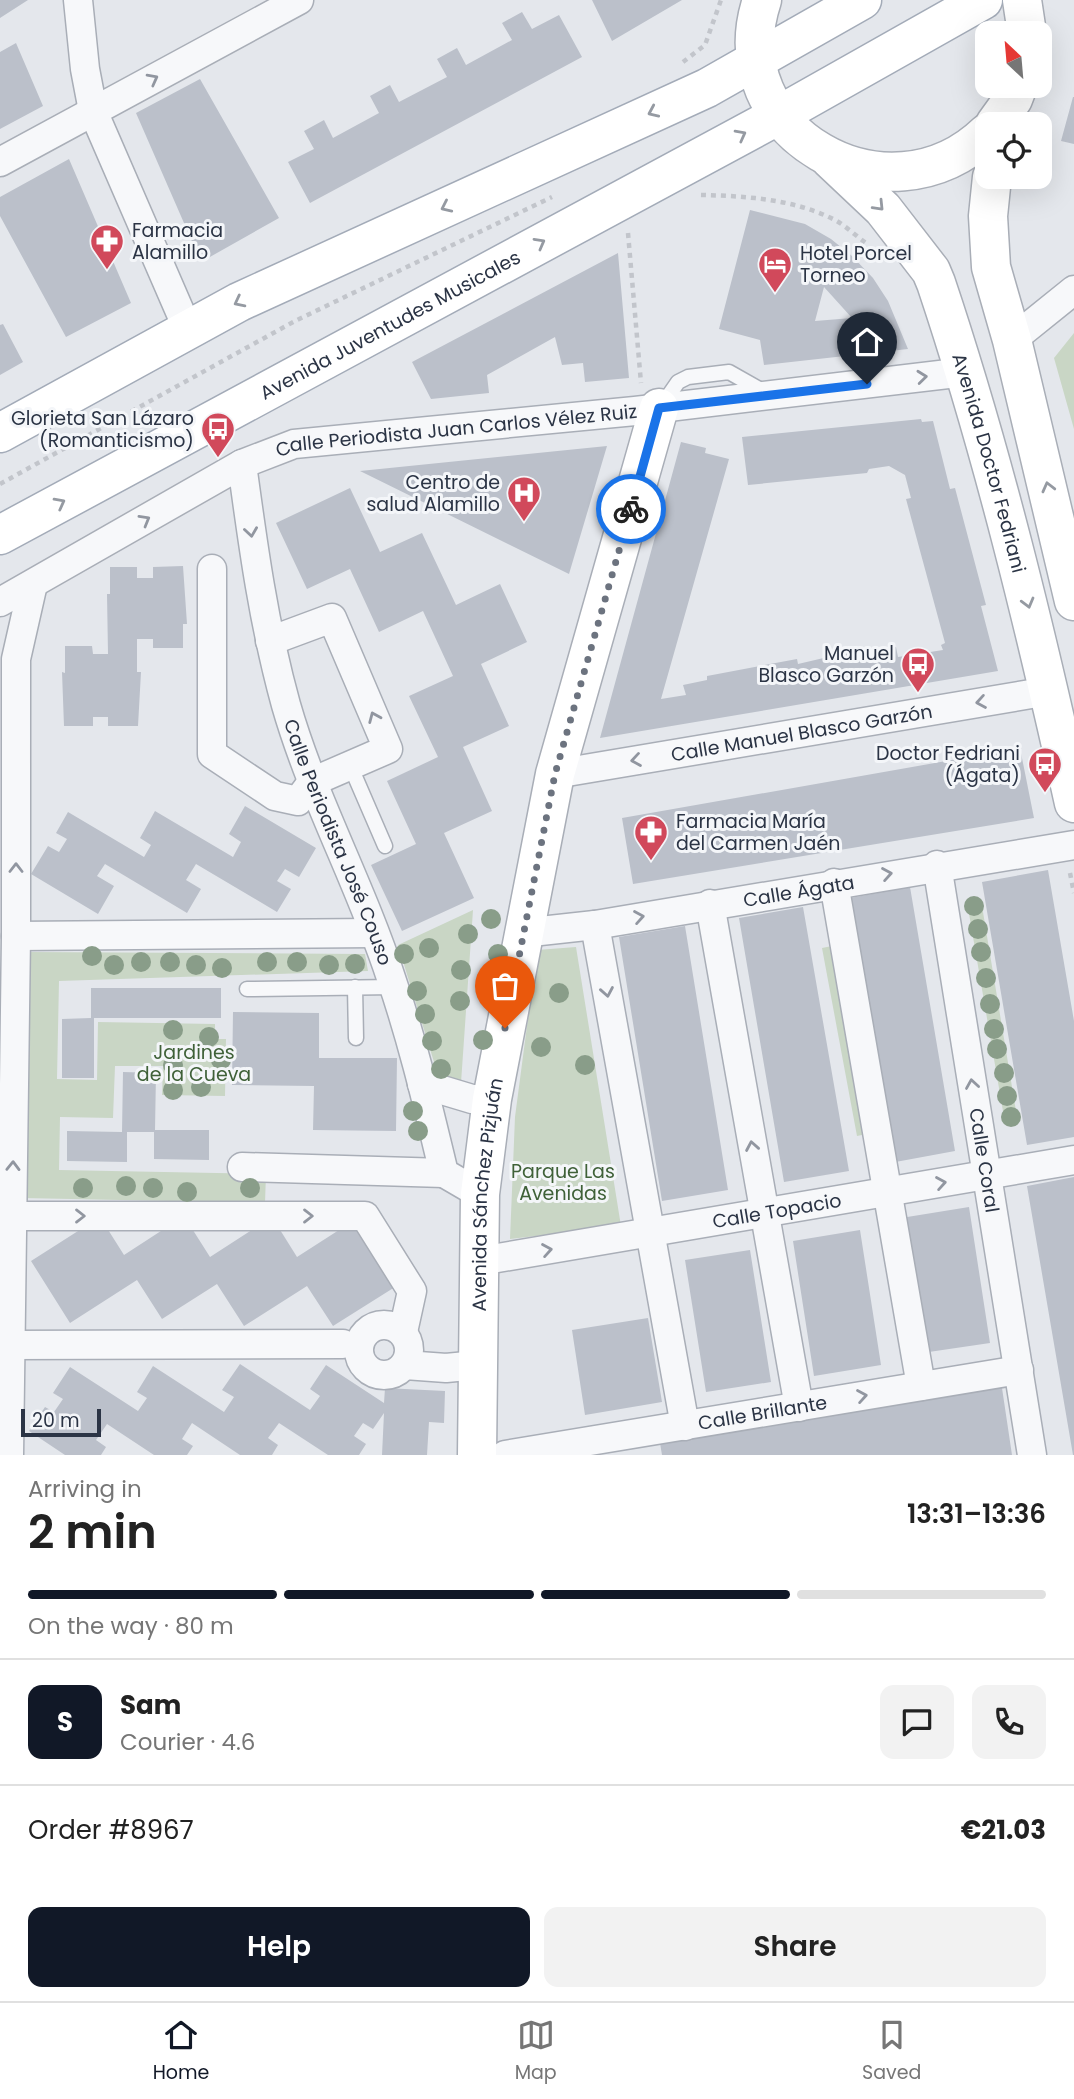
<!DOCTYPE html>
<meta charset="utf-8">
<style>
:root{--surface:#fff;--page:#f2f2f2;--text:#222;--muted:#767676;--line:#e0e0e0;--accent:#111827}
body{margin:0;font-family:Poppins,sans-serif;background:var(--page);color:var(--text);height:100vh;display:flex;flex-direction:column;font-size:26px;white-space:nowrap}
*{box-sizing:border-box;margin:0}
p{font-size:23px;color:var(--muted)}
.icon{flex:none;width:38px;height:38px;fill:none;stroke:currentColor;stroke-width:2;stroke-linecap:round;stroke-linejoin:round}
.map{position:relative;height:1455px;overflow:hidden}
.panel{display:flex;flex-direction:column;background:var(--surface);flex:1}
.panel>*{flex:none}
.needle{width:46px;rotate:334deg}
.fabs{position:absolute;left:975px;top:21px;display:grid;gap:14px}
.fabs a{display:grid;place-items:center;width:77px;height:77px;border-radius:14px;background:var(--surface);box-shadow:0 7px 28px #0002;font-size:35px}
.scale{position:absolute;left:21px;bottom:18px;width:80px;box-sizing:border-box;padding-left:7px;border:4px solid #2b3445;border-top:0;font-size:19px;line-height:24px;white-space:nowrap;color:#2b3445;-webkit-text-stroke:5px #f4f6f9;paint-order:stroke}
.pin{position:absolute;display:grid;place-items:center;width:60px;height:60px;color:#fff;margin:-72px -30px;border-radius:50% 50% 50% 0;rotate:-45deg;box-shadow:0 0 7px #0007}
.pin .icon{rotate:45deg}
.courier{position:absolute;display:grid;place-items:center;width:70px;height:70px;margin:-35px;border:5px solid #1a73e8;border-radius:50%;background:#fff;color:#222;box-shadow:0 2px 9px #0007}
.overview em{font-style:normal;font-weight:600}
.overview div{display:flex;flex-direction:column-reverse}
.overview{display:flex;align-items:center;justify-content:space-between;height:119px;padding:0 28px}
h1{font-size:46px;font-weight:600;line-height:52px}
.bar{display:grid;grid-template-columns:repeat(4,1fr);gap:10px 7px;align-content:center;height:84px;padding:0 28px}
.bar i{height:9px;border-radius:5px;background:var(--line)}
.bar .active{background:var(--accent)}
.bar p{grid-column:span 4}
.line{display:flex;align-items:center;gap:18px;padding:0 28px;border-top:2px solid var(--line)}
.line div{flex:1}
.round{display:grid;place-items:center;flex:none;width:74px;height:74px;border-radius:14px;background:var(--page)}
.cta{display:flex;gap:14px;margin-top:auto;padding:14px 28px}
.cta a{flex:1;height:80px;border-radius:14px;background:var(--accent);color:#fff;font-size:28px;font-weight:600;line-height:80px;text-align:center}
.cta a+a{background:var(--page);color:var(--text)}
.menu{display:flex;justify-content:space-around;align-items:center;height:98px;border-top:2px solid var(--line);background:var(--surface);font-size:19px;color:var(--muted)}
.menu a{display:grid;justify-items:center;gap:4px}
.menu .active{color:var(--accent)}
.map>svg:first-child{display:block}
.green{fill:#c9d6c5}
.building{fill:#bbc0ca;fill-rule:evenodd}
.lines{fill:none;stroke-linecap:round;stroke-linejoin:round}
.lane-casing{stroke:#a9aeb7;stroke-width:17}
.street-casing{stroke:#a9aeb7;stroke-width:31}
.secondary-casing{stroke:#a9aeb7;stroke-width:41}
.primary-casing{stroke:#a3abb8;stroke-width:41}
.path{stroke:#c2c5cb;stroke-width:4.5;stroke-dasharray:5 5;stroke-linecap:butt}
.lane{stroke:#f7f8fa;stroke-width:14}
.street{stroke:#f7f8fa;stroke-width:28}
.secondary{stroke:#fff;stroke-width:38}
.primary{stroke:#fff;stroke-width:38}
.tree{fill:#899d89}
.oneway{stroke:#9196a0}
.oneway2{stroke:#959aa2}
.done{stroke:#6c737f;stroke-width:7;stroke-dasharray:0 12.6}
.route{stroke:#1a73e8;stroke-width:9}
.labels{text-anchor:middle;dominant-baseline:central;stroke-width:6;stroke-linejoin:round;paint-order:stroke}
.poi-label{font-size:19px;fill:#2b3445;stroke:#f4f6f9;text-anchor:end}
.street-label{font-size:19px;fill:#2b3445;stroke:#f4f6f9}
.park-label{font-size:19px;fill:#3f6138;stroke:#f4f6f9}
</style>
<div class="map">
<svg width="1074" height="1455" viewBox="0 0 1074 1455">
<rect width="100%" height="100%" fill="#e4e7ec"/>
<path class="green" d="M1074 333V429L1054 358Z
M981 900 1018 1123H1005L967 902Z
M473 910 461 1083 438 1075 398 945Z
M837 945 872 1133 857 1136 822 948Z
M576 947 621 1226 510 1239 515 1117 537 950Z
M27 952 365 954 368 971 59 981 57 1079 97 1080 98 1022 215 1024V1039H226L225 1096 162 1095 163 1066H115L113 1118 60 1117 59 1170 266 1174 265 1203 22 1198Z"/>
<path class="building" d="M0 0H28L0 18Z
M592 0H682L612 41Z
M522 12 532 29 559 15 582 57 310 203 288 162 314 149 304 131 324 120 333 138 379 113 370 96 390 85 399 102 447 77 437 59 457 48 466 65 512 40 502 23Z
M16 43 43 106 0 129V52Z
M200 79 279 218 201 262 136 113Z
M1073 97H1074V144L1061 141Z
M69 159 131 303 66 337 0 216V197Z
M750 210 805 224 831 239 852 256 873 278 888 301 908 349 764 365 760 340 719 329ZM824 287 852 318 815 321Z
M618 253 629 378 585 382 583 363 562 365 555 337 487 375 489 393 431 399 412 362Z
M3 324 23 362 0 375V325Z
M921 419 922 422 933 421 950 489 955 488 986 605 981 606 998 671 600 738 681 442 706 448 705 453 729 459 661 699 686 695 683 685 707 680V676L797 659 798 664 862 649 863 652 896 647 898 657 943 650 941 645 945 643 906 499 911 498 905 475 889 466 869 469 867 473 748 485 742 437Z
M607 446 569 574 360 471Z
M350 488 380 552 422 533 456 605 500 584 527 642 481 664 509 726 463 747 492 811 444 833 474 898 402 931 371 865 416 844 387 781 438 757 409 696 453 676 423 611 379 632 350 569 307 589 276 523Z
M183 566 187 624H183V648H153V639H137V672H141L138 726H108V717H93V726H64L62 672 65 673V646H92L93 654H108L107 594H110V567H137V578H153V567Z
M1020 748 1034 818 633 884 622 818Z
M245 806 316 848 299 877 285 869 277 881 291 889 277 912 196 864 186 880 201 889 187 913 105 864 97 876 114 886 98 914 31 874 48 846 59 852 67 839 56 833 68 812 144 857 151 845 140 838 155 811 233 857 241 842 229 834Z
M1048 870 1074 1021V1137L1027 1145 982 882Z
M910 887 955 1151 890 1163 845 899Z
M803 907 849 1171 784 1182 739 918Z
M685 926 728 1190 662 1201 619 937Z
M91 988H221V1018H94V1078H62V1019L91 1018Z
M233 1012 319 1013V1058H397L396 1131 313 1130 314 1086 232 1085Z
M123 1072 156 1073 155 1130H209V1160L154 1159V1132H127V1162L67 1161V1131L122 1132Z
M1074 1177V1455H1073L1027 1186Z
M969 1207 990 1343 922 1353 901 1218Z
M184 1216 210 1257 272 1217 297 1257 353 1221 395 1287 333 1326 307 1286 244 1326 217 1284 162 1319 137 1280 70 1323 31 1261 100 1217 124 1255Z
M860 1230 881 1365 814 1376 793 1241Z
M750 1250 771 1382 706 1392 685 1260Z
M648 1318 662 1402 585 1415 572 1330Z
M240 1364 310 1410 320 1396 310 1389 326 1365 384 1403 385 1388 445 1391 444 1423 429 1422 427 1455H382L384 1413 373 1429 363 1423 354 1436 366 1444 359 1455H328L279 1423 268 1438 278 1445 272 1455H240L192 1423 182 1439 193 1446 187 1455H154L107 1424 96 1440 106 1447 101 1455H65L29 1431 45 1407 54 1412 63 1399 53 1393 70 1367 138 1411 147 1398 137 1392 153 1366 224 1412 234 1397 222 1390Z
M1002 1388 1012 1455H662L660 1443Z"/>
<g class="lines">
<g class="lane-casing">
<path id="lane" d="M660 408 678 382 688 377 729 372 766 393
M350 765 385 846
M355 987 356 1038
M247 989 394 987"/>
</g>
<g class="street-casing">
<g id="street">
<path d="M78 0 85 69 93 111 188 330"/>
<path d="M0 162 299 0"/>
<path d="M1012 340 1074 290"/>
<path id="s1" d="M242 464C253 546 264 626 286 705 313 799 361 885 391 978 413 1042 428 1107 444 1173L480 1194"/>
<path d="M212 569V754L275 796 298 801 312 782 388 749 332 618 270 641"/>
<path id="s2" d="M0 602 242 464 294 444 635 411 965 372"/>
<path id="s3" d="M555 774 1049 691"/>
<path id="s4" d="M937 865 1032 1455"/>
<path d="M834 883 921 1386"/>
<path d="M710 904 799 1407"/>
<path d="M595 925 685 1426"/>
<path id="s5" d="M522 933 595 925 1074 845"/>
<path d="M16 936 374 933"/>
<path d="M422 1084 472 1099H492"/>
<path d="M242 1167 444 1173"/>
<path d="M12 1216H365L412 1291 403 1332"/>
<path id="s6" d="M480 1261 1074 1160"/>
<circle cx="384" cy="1350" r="25"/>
<path d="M10 1345 343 1344"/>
<path d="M405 1365 446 1368 477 1365"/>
<path d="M9 1455 16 936V659L33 584"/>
<path id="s7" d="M505 1455 1019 1370"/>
</g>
</g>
<g class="secondary-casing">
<g id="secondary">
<path d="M762 0C718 132 887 229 987 133"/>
<path d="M1022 0 1027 33"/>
<path d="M995 124 1013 99 1018 86"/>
<path id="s8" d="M830 159 883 209 931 271 936 283C993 453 1035 628 1074 803"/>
<path d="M992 177 988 216 991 267 1012 340 1074 601"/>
<path id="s9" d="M477 1455 480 1194 492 1099 555 774 659 408"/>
</g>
</g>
<g class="primary-casing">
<g id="primary">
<path d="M0 433 239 302 707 88 862 0"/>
<path id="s10" d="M0 535 779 115 983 0"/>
</g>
</g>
<path class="path" d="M683 62 705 45 721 0
M701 195C746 196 794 199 835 220 846 226 856 236 866 243
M628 233 641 383
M0 484 295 321 552 197
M1070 873 1074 893"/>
<use href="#lane" class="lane"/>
<use href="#street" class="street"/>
<use href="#secondary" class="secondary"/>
<use href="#primary" class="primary"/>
</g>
<g class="tree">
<circle cx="974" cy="906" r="10"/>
<circle cx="491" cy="919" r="10"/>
<circle cx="978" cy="929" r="10"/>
<circle cx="468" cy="934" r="10"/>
<circle cx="429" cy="948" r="10"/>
<circle cx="981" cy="952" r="10"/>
<circle cx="404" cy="954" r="10"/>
<circle cx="498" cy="954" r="10"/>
<circle cx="92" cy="956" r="10"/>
<circle cx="141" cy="962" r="10"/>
<circle cx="170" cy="962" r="10"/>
<circle cx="267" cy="962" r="10"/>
<circle cx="297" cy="962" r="10"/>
<circle cx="355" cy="964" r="10"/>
<circle cx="114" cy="965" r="10"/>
<circle cx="196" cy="965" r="10"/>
<circle cx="329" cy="965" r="10"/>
<circle cx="222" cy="968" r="10"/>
<circle cx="461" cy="970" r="10"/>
<circle cx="986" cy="978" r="10"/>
<circle cx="417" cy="991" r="10"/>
<circle cx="559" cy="993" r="10"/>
<circle cx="460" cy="1001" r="10"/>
<circle cx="990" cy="1004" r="10"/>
<circle cx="425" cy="1014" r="10"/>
<circle cx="994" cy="1029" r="10"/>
<circle cx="173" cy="1030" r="10"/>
<circle cx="209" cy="1037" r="10"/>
<circle cx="483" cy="1040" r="10"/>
<circle cx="432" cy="1041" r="10"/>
<circle cx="541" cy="1047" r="10"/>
<circle cx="997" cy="1049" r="10"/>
<circle cx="221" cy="1060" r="10"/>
<circle cx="173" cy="1065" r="10"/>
<circle cx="585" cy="1065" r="10"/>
<circle cx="441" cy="1069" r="10"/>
<circle cx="1004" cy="1073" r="10"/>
<circle cx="201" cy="1087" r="10"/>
<circle cx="173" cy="1090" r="10"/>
<circle cx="1007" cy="1096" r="10"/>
<circle cx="413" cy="1111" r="10"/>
<circle cx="1011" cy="1117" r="10"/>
<circle cx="418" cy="1131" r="10"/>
<circle cx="126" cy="1186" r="10"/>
<circle cx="83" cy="1188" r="10"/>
<circle cx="153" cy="1188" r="10"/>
<circle cx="250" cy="1188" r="10"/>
<circle cx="187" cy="1192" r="10"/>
</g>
<defs><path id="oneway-chevron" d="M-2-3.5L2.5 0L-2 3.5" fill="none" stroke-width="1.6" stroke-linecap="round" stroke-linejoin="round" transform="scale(1.75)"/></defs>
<g class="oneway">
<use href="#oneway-chevron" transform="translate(153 79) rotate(-28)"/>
<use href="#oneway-chevron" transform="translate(922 377) rotate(-6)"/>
<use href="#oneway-chevron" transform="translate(145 520) rotate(-30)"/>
<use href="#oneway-chevron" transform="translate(251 532) rotate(82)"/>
<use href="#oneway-chevron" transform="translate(981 702) rotate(170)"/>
<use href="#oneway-chevron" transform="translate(374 717) rotate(-113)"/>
<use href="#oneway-chevron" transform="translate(636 760) rotate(171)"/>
<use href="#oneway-chevron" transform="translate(16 868) rotate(-90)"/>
<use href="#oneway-chevron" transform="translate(887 874) rotate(-10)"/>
<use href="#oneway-chevron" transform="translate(639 917) rotate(-10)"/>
<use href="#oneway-chevron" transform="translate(607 992) rotate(80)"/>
<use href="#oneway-chevron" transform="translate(972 1084) rotate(-99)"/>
<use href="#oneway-chevron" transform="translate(752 1146) rotate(-100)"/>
<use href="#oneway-chevron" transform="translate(13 1166) rotate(-89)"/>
<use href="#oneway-chevron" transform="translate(941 1183) rotate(-10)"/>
<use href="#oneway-chevron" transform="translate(80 1216)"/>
<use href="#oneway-chevron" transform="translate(308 1216)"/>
<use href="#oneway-chevron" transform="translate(547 1250) rotate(-10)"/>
<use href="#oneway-chevron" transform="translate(862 1396) rotate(-10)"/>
</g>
<g class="oneway2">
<use href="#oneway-chevron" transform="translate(653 112) rotate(156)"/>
<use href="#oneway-chevron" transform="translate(741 135) rotate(-28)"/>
<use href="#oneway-chevron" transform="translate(879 206) rotate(46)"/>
<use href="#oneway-chevron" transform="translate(446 207) rotate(155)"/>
<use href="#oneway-chevron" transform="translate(540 243) rotate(-29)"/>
<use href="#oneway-chevron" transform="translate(239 302) rotate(153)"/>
<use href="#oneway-chevron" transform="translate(1048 487) rotate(-104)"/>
<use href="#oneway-chevron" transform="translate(60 503) rotate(-28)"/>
<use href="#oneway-chevron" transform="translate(1028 603) rotate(75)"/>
</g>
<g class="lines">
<path class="done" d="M505 1028 555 774 631 509"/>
<path class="route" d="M631 509 659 408 867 384"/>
</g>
<defs>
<g id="pharmacy-pin" transform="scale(1.75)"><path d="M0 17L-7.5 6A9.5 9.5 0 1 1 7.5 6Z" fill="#d1495b" stroke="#f4f6f9"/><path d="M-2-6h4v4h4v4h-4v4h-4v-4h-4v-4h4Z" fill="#fff"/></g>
<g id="hotel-pin" transform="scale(1.75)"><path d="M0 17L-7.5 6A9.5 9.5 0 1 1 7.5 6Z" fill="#d1495b" stroke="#f4f6f9"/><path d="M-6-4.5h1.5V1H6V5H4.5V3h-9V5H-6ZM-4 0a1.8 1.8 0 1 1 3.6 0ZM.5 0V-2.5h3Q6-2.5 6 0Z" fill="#fff"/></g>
<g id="bus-pin" transform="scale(1.75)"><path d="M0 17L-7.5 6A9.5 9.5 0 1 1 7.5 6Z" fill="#d1495b" stroke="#f4f6f9"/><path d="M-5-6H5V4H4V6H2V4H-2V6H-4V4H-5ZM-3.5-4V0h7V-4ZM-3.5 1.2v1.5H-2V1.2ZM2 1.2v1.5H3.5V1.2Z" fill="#fff"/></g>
<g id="hospital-pin" transform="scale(1.75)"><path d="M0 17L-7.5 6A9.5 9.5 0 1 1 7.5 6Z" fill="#d1495b" stroke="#f4f6f9"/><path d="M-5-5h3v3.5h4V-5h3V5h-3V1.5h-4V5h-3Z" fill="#fff"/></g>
</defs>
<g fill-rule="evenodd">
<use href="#pharmacy-pin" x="107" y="241"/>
<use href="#hotel-pin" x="775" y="264"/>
<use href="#bus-pin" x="218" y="429"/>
<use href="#hospital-pin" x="524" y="493"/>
<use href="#bus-pin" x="918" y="664"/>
<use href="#bus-pin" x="1045" y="764"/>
<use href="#pharmacy-pin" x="651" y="832"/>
</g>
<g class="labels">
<g class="poi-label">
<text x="132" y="230" text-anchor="start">Farmacia<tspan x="132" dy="22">Alamillo</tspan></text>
<text x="800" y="253" text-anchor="start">Hotel Porcel<tspan x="800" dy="22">Torneo</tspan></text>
<text x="194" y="418">Glorieta San Lázaro<tspan x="194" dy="22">(Romanticismo)</tspan></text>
<text x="500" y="482">Centro de<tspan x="500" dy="22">salud Alamillo</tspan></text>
<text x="894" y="653">Manuel<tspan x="894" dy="22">Blasco Garzón</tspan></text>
<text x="1020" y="753">Doctor Fedriani<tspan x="1020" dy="22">(Ágata)</tspan></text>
<text x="676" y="821" text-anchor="start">Farmacia María<tspan x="676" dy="22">del Carmen Jaén</tspan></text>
</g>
<g class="street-label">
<text stroke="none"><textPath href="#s10" startOffset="443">Avenida Juventudes Musicales</textPath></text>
<text stroke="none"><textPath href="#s2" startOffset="497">Calle Periodista Juan Carlos Vélez Ruiz</textPath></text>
<text stroke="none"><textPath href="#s8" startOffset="352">Avenida Doctor Fedriani</textPath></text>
<text stroke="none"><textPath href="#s3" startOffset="250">Calle Manuel Blasco Garzón</textPath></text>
<text stroke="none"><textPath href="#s1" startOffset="392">Calle Periodista José Couso</textPath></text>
<text stroke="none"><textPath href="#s5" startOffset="280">Calle Ágata</textPath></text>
<text stroke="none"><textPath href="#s4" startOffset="299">Calle Coral</textPath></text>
<text stroke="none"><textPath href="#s9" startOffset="261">Avenida Sánchez Pizjuán</textPath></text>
<text stroke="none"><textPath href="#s6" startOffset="301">Calle Topacio</textPath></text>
<text stroke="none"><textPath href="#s7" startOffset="261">Calle Brillante</textPath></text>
</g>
<g class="park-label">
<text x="194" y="1052">Jardines<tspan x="194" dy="22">de la Cueva</tspan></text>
<text x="563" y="1171">Parque Las<tspan x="563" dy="22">Avenidas</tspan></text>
</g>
</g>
</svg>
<div class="fabs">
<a><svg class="needle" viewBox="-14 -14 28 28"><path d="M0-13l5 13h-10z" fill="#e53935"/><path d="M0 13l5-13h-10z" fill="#767676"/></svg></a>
<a><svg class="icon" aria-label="locate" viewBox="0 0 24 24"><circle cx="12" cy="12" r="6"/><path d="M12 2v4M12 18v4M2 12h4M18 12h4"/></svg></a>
</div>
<div class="scale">20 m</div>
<div class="pin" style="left:505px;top:1028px;background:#ea580c"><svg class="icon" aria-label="bag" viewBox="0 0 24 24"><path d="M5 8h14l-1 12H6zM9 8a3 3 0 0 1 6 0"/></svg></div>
<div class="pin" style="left:867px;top:384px;background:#1f2937"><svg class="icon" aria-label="home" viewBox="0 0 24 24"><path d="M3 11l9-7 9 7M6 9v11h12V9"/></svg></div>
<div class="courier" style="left:631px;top:509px"><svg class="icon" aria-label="bike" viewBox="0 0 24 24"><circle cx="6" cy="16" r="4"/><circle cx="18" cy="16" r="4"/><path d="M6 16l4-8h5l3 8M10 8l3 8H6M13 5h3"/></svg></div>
</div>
<section class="panel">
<div class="overview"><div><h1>2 min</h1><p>Arriving in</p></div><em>13:31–13:36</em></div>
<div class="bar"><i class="active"></i><i class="active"></i><i class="active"></i><i></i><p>On the way · 80 m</p></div>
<div class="line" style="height:126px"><b class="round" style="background:var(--accent);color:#fff">S</b><div><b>Sam</b><p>Courier · 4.6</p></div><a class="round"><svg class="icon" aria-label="chat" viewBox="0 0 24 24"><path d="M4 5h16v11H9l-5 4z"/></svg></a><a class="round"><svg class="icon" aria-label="phone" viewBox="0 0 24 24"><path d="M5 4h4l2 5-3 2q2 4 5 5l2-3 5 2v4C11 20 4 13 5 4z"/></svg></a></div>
<div class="line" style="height:91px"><div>Order #8967</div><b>€21.03</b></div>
<div class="cta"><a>Help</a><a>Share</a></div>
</section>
<nav class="menu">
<a class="active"><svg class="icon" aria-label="home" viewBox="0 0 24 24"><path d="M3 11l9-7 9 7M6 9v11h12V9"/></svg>Home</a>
<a><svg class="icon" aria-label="map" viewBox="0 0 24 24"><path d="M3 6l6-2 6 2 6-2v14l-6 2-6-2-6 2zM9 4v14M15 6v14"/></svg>Map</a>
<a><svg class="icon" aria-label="saved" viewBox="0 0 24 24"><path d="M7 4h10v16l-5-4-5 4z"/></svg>Saved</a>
</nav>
